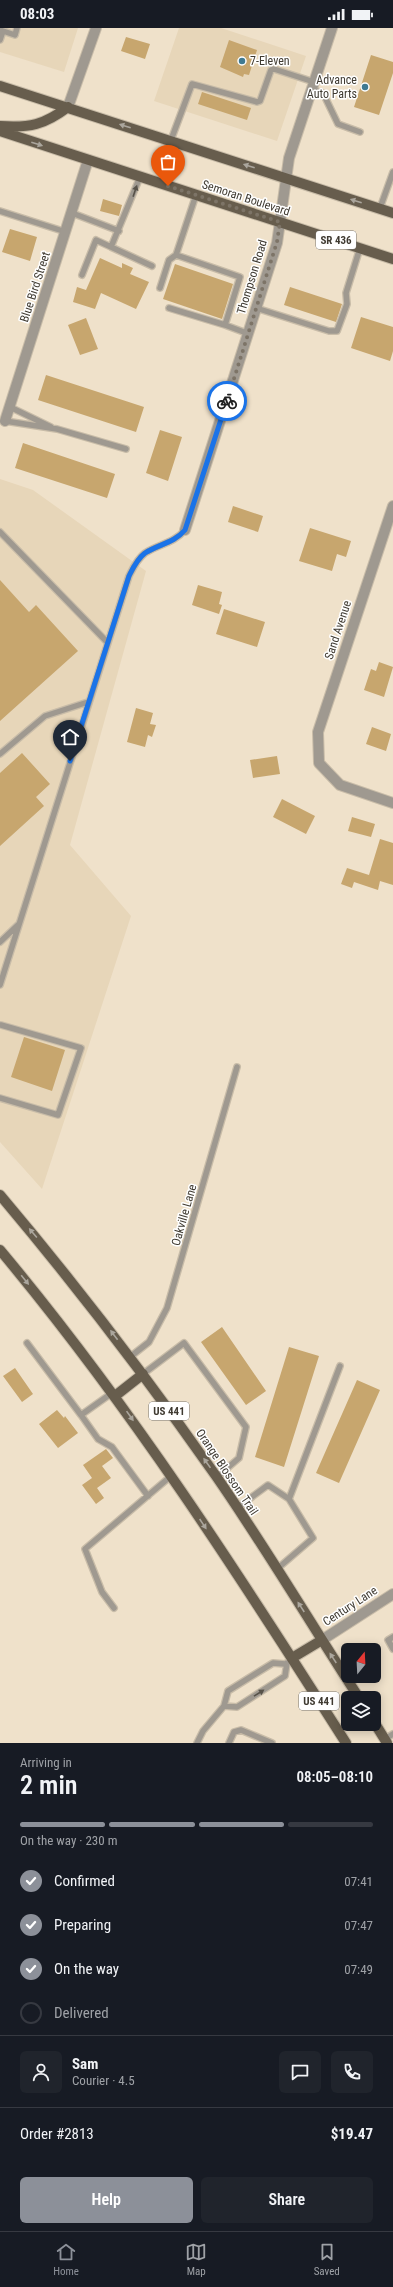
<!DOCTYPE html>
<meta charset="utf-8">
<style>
:root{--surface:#171b24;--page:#20242c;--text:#f1f3f6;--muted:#9ea1a6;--line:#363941;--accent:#8c9099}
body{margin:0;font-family:"Roboto Condensed",sans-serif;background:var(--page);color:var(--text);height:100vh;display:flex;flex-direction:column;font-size:15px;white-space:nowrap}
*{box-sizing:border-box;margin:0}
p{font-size:13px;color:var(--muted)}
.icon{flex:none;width:22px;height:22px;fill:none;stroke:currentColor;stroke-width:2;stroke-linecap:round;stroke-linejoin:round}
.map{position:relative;height:1715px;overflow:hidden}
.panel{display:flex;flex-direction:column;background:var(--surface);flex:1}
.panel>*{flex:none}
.needle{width:26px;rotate:18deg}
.controls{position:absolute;left:341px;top:1615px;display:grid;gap:8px}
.controls a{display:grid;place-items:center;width:40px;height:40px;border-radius:6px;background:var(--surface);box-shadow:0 2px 10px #0003;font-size:20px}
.pin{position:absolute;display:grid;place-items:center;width:34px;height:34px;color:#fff;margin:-41px -17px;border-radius:50% 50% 50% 0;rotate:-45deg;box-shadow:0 0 4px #0007}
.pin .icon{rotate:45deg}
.courier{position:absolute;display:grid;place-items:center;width:40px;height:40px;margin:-20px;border:3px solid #1a73e8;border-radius:50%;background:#fff;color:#222;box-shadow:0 1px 5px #0007}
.summary em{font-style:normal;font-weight:600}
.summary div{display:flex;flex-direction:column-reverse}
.summary{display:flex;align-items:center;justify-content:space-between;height:68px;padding:0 20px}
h1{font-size:26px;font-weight:600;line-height:30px}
.bar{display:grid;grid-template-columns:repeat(4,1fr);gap:6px 4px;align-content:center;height:48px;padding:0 20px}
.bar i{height:5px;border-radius:3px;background:var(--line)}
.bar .selected{background:var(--accent)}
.bar p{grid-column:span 4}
.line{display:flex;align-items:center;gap:10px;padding:0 20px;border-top:1px solid var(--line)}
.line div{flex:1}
.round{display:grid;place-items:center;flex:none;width:42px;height:42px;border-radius:6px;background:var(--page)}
ol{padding:0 20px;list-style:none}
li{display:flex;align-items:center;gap:12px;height:44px}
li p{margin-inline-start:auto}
li .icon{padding:4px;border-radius:50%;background:var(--accent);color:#fff;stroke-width:4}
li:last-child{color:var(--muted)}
li i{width:22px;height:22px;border:2px solid var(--line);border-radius:50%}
.cta{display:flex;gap:8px;margin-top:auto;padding:8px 20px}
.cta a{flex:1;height:46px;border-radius:6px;background:var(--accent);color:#fff;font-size:16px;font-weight:600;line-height:46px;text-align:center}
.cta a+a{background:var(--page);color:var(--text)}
.status{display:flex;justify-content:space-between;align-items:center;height:28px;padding:0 20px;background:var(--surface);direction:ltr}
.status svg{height:11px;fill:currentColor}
.menu{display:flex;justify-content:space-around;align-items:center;height:56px;border-top:1px solid var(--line);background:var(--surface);font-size:11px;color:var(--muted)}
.menu a{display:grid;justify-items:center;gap:2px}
.menu .selected{color:var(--accent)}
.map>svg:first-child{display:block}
.built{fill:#e7d6b9}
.building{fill:#c7a66e}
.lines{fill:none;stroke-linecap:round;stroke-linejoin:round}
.service-casing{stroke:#c8bca8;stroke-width:8}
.minor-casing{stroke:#c8bca8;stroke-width:12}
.tertiary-casing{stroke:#c8bca8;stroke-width:12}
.primary-casing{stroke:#c8bca8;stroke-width:12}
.service{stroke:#9f9990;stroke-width:5.5}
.minor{stroke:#9f9990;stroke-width:10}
.tertiary{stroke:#9f9990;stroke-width:10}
.primary{stroke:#675d4d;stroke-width:10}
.oneway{fill:#aba69d}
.oneway2{fill:#575249}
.done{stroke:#7d7467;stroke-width:4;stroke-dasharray:0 7.2}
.route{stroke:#1a73e8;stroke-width:5}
.poi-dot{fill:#3f7a92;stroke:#fff;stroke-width:1.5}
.labels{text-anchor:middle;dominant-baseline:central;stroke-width:3;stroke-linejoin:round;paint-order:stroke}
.shield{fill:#fff;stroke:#79756f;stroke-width:1}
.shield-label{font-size:11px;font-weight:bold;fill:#3f3a31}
.poi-label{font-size:12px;fill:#3f3a31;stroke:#fff;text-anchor:start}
.street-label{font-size:12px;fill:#3f3a31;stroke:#fff}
</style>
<div class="status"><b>08:03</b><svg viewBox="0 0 49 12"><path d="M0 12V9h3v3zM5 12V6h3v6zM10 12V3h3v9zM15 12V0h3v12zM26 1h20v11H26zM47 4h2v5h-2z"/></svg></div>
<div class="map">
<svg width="393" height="1715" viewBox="0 0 393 1715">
<rect width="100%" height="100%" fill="#efe1ca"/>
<path class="built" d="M0 0H78L64 44 0 24Z
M179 0H221L306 28 277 113 154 73Z
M0 451 33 462 146 543 70 817 131 888 42 1161 0 1114Z"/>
<path class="building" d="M126 9 150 16 145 31 121 23Z
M229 12 257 22 249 47 244 46 243 49 220 39Z
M371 27 393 34V45L379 87 354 79Z
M202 64 251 80 247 92 198 76Z
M103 171 122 177 119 188 100 183Z
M10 201 37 209 30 233 2 224Z
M100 230 122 240V235L133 240 130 246 149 254 136 281 101 265 95 281 73 274 77 259 86 262Z
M175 236 233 256 222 291 163 271Z
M290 259 342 276 336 294 284 277Z
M361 289 393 299V323L390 333 351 320Z
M86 290 98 321 80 327 68 297Z
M46 347 144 379 136 404 38 372Z
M160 402 182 409 168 453 146 445Z
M23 415 115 446 107 470 15 440Z
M233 478 263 488 258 504 228 494Z
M310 500 351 513 346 529 337 526 332 543 299 533Z
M0 552 29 584 36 577 78 623 0 693Z
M198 557 222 564 219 576 222 577 219 586 192 577Z
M224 581 265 594 257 619 216 606Z
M379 634 393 639 384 669 364 662 371 641 376 643Z
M136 680 153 685 150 696 156 697 152 709 148 707 145 719 127 714Z
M372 699 391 706 386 723 366 716Z
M22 725 50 756 36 769 44 778 0 818V745Z
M277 728 280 746 253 750 250 732Z
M282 771 315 788 306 806 273 789Z
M352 789 375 796 371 809 348 803Z
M380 811 393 815V857L380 853 378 862 354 854 352 860 341 856 347 840 369 847Z
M24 1009 65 1022 52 1063 11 1049Z
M222 1299 266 1363 246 1377 201 1314Z
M289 1319 319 1328 284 1439 255 1429Z
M15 1340 33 1366 22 1374 3 1348Z
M357 1352 380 1362 339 1455 316 1445Z
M57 1382 64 1390 65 1388 78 1405 58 1420 39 1396Z
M106 1421 113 1430 102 1438 111 1450 97 1460 104 1470 96 1476 82 1457 92 1450 83 1437Z"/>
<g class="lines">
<g class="service-casing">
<path id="service" d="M3 3 15 7 17 0
M0 12 3 3 0 2
M311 61 323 65 338 96 360 104
M171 112 192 56 257 74 260 73 271 42 274 41 314 54
M140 149 111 219 152 238
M196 167 176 227 240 249 225 297 249 306
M380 180 393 144
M0 183 66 204
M72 185 119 203
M82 247 96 212 111 219
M160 260 169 232 176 227
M169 280 225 297
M256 280 329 303H337L347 276 346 265 360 220
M10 379 51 399
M5 393 57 401 126 421
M0 504 107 614
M0 726 45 688 88 674
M0 914 19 896
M0 957 129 548C133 540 137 531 145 525 159 516 174 515 185 502
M0 1070 58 1087 81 1020 1 997
M27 1315 81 1387 112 1365
M130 1329 149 1314 167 1280 237 1039
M143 1346 184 1315 246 1399 239 1430 217 1449
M81 1387 98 1411 112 1419 148 1468
M237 1480 268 1457 289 1471 340 1338
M277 1541 313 1510 289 1471
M114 1580 102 1564 85 1521 171 1448
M393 1609 388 1612 393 1621
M224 1678 237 1679 285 1648 287 1635
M385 1711 393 1706
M197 1715 203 1703 224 1678 228 1663 273 1635 285 1636
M229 1715 234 1704 241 1702 272 1715"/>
</g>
<g class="minor-casing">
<path id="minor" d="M68 79 96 0
M5 393 88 132
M393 478 318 704 319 735 340 757 393 775
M185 502 277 215 280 194
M322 1612 393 1566"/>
</g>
<g class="tertiary-casing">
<path id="tertiary" d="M280 194 289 130 332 0"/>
</g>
<g class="primary-casing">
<path id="primary" d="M0 58 393 185
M0 98C30 100 44 97 68 79
M0 103 393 231
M0 1167C76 1257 148 1351 216 1448 266 1520 311 1596 359 1670
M0 1222C129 1376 238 1545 346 1715
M115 1368 143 1346
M292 1630 322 1612
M374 1694 387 1715"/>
</g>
<use href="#service" class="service"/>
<use href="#minor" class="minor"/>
<use href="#tertiary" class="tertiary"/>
<use href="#primary" class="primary"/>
</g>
<defs><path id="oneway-solid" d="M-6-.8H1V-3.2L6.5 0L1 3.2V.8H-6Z"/></defs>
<g class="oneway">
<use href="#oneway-solid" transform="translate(125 98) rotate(-162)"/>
<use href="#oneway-solid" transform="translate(37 116) rotate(18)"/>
<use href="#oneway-solid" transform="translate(249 138) rotate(-162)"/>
<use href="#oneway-solid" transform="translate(356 173) rotate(-162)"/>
<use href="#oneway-solid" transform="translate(33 1205) rotate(-130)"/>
<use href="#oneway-solid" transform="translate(25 1252) rotate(51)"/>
<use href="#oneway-solid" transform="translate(114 1307) rotate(-127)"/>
<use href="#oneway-solid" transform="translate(130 1388) rotate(55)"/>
<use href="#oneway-solid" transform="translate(207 1435) rotate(-125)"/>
<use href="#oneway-solid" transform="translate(203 1496) rotate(56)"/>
<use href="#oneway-solid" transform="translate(301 1579) rotate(-123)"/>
<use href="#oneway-solid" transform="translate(333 1630) rotate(-123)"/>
</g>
<g class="oneway2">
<use href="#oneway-solid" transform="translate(135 163) rotate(-71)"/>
<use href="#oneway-solid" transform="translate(259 1665) rotate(-32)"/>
</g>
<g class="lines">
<path class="done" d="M168 158 280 194 277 214 227 373"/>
<path class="route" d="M70 733 129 548C133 540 137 531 145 525 159 516 174 515 185 502L227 373"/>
</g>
<g class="poi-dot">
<circle cx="242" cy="33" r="4"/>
<circle cx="365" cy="59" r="4"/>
</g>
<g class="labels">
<g class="shield">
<rect x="316" y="203" width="40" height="18" rx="3"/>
<rect x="149" y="1374" width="40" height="18" rx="3"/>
<rect x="299" y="1664" width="40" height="18" rx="3"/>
</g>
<g class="shield-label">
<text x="336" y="212">SR 436</text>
<text x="169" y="1383">US 441</text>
<text x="319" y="1673">US 441</text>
</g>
<g class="poi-label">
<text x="250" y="33">7-Eleven</text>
<text x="357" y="52" text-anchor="end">Advance<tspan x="357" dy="14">Auto Parts</tspan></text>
</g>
<g class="street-label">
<text transform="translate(246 170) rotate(18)">Semoran Boulevard</text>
<text transform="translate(252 249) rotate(-73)">Thompson Road</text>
<text transform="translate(35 259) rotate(-72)">Blue Bird Street</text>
<text transform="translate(338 602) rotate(-72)">Sand Avenue</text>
<text transform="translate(184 1187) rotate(-74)">Oakville Lane</text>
<text transform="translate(227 1444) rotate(56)">Orange Blossom Trail</text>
<text transform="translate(350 1578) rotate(-33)">Century Lane</text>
</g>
</g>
</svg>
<div class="controls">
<a><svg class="needle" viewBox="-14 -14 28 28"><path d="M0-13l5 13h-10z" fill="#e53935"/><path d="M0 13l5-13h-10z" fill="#9ea1a6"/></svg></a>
<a><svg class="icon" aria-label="layers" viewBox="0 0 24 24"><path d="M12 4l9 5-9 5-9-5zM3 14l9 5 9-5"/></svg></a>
</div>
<div class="pin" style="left:168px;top:158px;background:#ea580c"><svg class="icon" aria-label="bag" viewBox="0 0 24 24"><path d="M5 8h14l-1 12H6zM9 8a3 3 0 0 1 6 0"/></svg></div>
<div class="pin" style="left:70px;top:733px;background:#1f2937"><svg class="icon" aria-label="home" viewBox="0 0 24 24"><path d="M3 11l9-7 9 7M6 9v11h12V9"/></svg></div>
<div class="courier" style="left:227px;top:373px"><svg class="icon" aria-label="bike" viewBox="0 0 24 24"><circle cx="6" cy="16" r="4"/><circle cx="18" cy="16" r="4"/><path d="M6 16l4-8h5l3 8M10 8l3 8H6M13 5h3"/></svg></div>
</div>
<section class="panel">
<div class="summary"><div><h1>2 min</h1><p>Arriving in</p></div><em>08:05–08:10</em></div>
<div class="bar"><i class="selected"></i><i class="selected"></i><i class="selected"></i><i></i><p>On the way · 230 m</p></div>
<ol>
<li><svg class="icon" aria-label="check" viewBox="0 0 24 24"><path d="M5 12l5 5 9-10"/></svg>Confirmed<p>07:41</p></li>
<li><svg class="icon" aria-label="check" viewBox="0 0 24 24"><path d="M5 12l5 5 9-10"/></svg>Preparing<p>07:47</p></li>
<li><svg class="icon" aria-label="check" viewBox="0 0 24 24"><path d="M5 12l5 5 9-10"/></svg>On the way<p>07:49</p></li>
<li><i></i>Delivered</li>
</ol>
<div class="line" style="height:72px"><a class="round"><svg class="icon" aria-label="person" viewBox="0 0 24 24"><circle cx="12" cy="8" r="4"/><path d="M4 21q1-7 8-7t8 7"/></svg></a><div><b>Sam</b><p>Courier · 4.5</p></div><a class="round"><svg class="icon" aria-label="chat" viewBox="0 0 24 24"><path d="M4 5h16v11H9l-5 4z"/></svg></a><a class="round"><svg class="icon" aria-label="phone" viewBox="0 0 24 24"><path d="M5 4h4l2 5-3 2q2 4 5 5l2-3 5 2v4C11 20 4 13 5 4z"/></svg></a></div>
<div class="line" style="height:52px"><div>Order #2813</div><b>$19.47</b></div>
<div class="cta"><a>Help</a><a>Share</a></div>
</section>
<nav class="menu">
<a class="selected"><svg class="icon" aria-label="home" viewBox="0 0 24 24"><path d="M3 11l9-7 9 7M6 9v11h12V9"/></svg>Home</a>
<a><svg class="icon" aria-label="map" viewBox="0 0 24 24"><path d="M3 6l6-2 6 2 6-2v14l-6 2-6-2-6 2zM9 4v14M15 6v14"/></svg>Map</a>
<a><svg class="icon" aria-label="saved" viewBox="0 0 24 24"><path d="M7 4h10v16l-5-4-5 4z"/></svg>Saved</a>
</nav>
